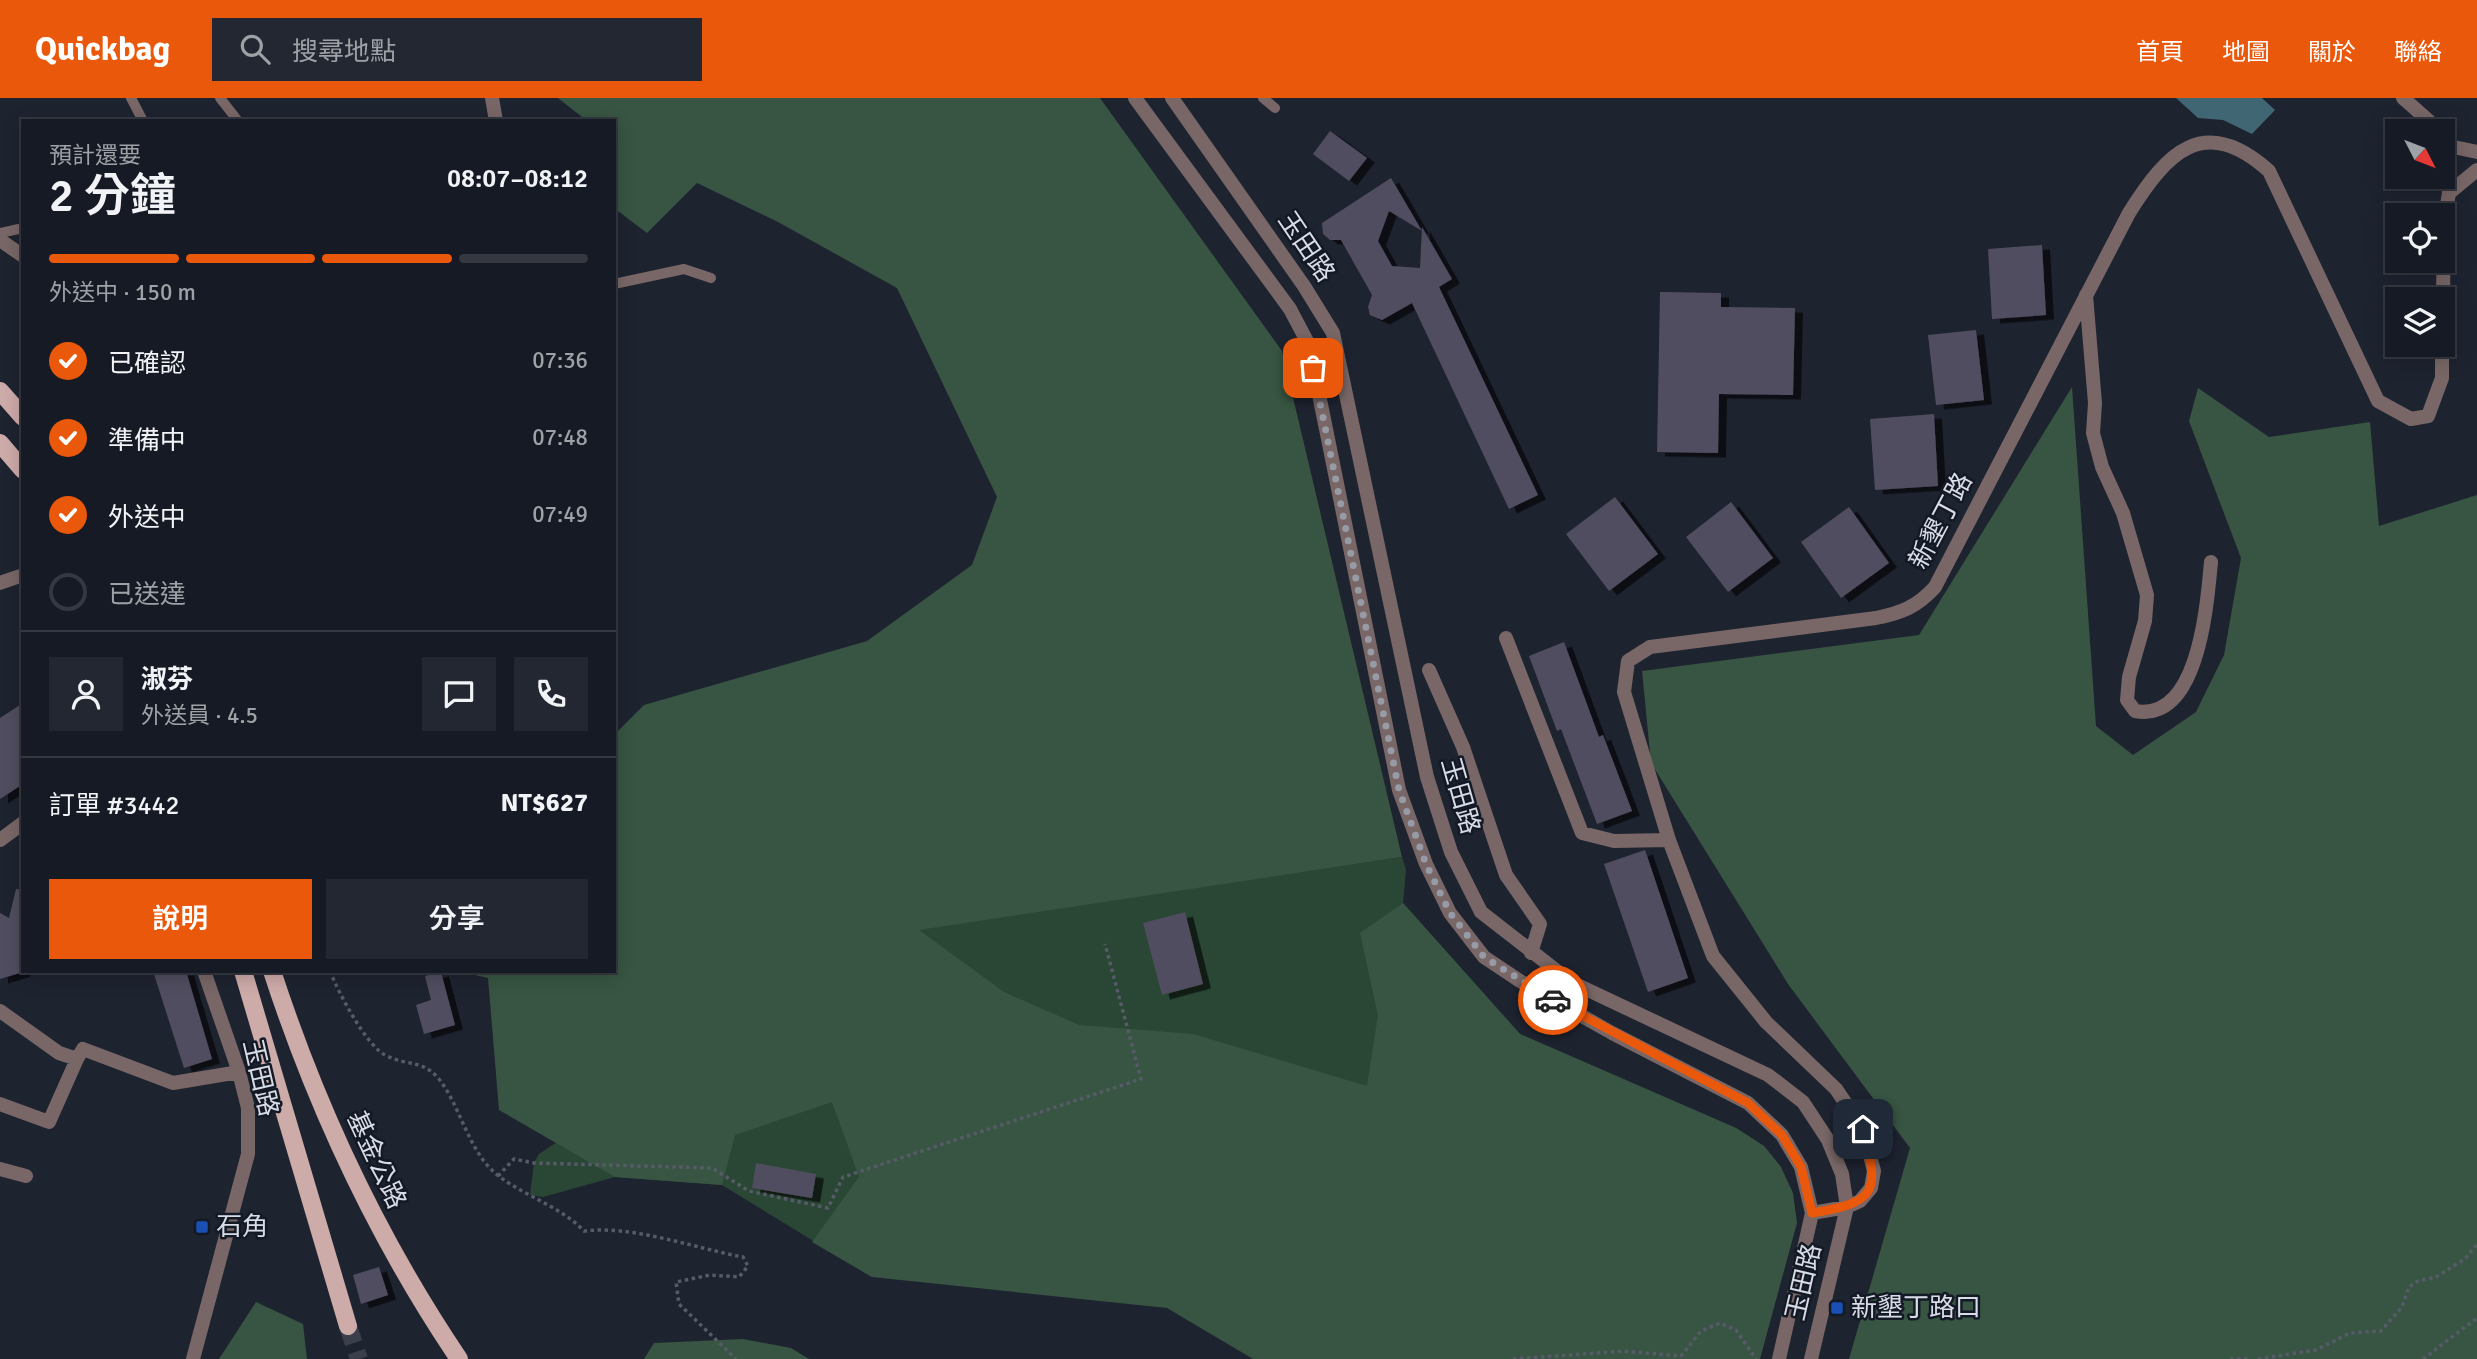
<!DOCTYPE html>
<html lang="zh-TW">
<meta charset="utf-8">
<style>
:root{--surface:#161a24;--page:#232731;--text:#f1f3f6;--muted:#9ea1a6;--line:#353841;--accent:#ea580c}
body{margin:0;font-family:Signika,"Noto Sans TC",sans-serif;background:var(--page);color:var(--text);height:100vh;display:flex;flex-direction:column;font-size:26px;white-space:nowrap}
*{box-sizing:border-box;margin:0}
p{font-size:23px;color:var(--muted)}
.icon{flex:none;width:38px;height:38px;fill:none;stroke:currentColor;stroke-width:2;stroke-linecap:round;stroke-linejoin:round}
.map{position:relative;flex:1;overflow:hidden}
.panel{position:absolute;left:21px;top:21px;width:595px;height:854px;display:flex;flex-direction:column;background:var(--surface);border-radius:0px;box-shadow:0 4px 18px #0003,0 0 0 2px var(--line)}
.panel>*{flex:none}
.needle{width:46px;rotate:132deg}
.buttons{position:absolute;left:2385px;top:21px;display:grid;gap:14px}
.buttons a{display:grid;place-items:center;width:70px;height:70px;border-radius:0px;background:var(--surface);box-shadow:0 4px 18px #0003,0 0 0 2px var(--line);font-size:35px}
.pin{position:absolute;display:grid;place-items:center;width:60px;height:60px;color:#fff;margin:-30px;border-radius:14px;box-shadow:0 4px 10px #0006}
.courier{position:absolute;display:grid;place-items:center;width:70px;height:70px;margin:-35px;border:5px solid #ea580c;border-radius:50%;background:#fff;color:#222;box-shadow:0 2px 9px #0007}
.headline em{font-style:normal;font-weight:600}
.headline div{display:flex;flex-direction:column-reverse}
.headline{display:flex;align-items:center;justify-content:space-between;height:119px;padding:0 28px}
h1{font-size:46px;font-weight:600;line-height:52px}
.bar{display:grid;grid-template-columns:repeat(4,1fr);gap:10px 7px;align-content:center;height:84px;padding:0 28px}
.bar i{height:9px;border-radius:5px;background:var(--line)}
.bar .on{background:var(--accent)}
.bar p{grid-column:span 4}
.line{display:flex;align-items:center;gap:18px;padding:0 28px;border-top:2px solid var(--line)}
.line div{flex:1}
.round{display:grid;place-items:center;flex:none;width:74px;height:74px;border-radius:0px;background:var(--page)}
ol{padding:0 28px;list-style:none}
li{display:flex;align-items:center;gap:21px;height:77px}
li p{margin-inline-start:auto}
li .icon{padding:7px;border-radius:50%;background:var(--accent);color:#fff;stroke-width:4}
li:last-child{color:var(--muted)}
li i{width:38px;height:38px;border:4px solid var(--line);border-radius:50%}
.cta{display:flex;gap:14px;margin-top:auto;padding:14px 28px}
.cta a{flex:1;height:80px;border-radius:0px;background:var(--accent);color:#fff;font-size:28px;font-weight:600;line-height:80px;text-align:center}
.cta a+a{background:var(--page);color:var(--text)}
header{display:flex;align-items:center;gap:42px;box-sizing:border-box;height:98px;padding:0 35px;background:var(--accent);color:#fff}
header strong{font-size:33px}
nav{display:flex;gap:38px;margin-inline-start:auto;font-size:24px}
.search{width:490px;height:63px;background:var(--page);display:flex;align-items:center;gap:18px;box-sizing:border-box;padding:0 24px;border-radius:0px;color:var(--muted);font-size:26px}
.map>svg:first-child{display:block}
.green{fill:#2a4735}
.forest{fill:#375542}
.water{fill:#406573}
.building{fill:#504d5e;filter:url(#shadow)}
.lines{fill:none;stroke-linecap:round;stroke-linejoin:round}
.primary-tunnel{stroke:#3a3f4b;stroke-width:18;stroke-dasharray:18 9;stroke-linecap:butt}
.path{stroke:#565b67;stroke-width:3.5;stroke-dasharray:3.5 3.5;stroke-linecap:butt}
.service{stroke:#786766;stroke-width:10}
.minor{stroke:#786766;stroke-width:14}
.primary{stroke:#cdaba9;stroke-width:18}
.done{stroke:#979ba6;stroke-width:7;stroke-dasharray:0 12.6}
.route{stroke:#ea580c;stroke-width:9}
.transit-dot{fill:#1a4fb4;stroke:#141926;stroke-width:2.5}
.labels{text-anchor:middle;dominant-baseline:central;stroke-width:5;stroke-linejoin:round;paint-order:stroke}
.street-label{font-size:26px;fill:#d8dce6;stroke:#141926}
.poi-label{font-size:26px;fill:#d8dce6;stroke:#141926;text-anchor:start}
</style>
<header>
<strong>Quickbag</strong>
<div class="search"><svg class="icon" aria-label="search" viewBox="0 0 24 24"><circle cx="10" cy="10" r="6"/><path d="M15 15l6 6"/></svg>搜尋地點</div>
<nav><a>首頁</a><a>地圖</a><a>關於</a><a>聯絡</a></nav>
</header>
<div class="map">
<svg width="2477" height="1261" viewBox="0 0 2477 1261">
<defs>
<filter id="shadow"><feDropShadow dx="8" dy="4.5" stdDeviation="0" flood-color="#0009"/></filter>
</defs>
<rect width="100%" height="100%" fill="#1e2330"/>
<path class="green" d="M1402 759 1406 772 1403 805 1520 936 1736 1030 1764 1048 1781 1069 872 1179 722 1087 615 1079 543 1099 530 1097 534 1065 539 1056 741 922 918 831Z"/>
<path class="forest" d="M558 0H1100L1282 253 1402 759 919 832 1004 894 1079 927 1193 936 1367 988 1378 917 1360 835 1403 805 1520 936 1736 1030 1764 1048 1781 1069 1793 1095 1797 1125 1760 1261H1253L1167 1210 872 1179 812 1144 859 1079 832 1004 735 1037 722 1087 615 1079 499 1012 488 880 457 873H614V637L644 607 867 543 972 467 997 399 897 190 778 124 697 85 647 135 614 110V23H587Z
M2072 289 2096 628 2133 657 2196 614 2224 557 2241 460 2189 323 2198 290 2269 339 2370 324 2379 428 2477 397V1261H1849L1910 1050 1788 886 1651 665 1642 573 1919 537Z
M256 1204 303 1226 307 1261H219Z
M743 1241 791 1250 809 1261H644L654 1245Z"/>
<path class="water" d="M2176 0H2262L2275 12 2252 36 2223 22 2198 20Z"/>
<path class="building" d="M1330 33 1367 60 1349 83 1313 56Z
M1391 80 1422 133 1389 113 1378 143 1392 168 1420 170 1422 129 1452 181 1439 189 1538 397 1509 411 1412 205 1382 222 1370 217 1368 209 1372 197 1341 142H1330L1323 136 1322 125Z
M2042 147 2046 217 1992 221 1988 151Z
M1660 194 1721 195V209L1795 210 1793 297 1719 296 1718 355 1657 354Z
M1976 232 1984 302 1936 307 1928 237Z
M1934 316 1938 388 1875 392 1870 321Z
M1615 399 1658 456 1609 493 1566 436Z
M1731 404 1773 460 1728 494 1686 439Z
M1849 409 1889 465 1841 500 1801 444Z
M1564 544 1599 639 1603 637 1632 713 1597 726 1561 631 1557 633 1529 558Z
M23 605V686L0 701V620Z
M1645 752 1688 880 1648 894 1604 766Z
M16 791 23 792V874L0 881V815L9 820Z
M1185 814 1203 886 1162 897 1143 825Z
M153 873H186L212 961 184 970Z
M441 874 455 927 424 936 416 907 431 902 425 878Z
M756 1065 816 1076 812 1100 752 1090Z
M379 1169 388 1197 361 1206 353 1177Z"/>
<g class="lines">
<path class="primary-tunnel" d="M348 1228 359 1261"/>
<path class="path" d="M330 873C338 894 366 947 385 957 410 970 425 959 444 988 463 1017 471 1058 500 1079 527 1099 561 1109 584 1133 633 1127 694 1150 743 1159L748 1168 739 1179 710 1177 676 1184 679 1206 736 1261
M498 1078 514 1061 534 1065 712 1070 749 1093 828 1110 843 1079 1141 981 1105 846
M1513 1261 1623 1253 1681 1258 1701 1233 1720 1225 1736 1232 1756 1261
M2230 1261H2248
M2258 1261 2316 1252 2350 1235 2381 1233 2402 1209 2409 1189 2418 1183 2436 1179 2465 1161 2477 1146
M2423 1261 2477 1220"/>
<path class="service" d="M131 0 143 23
M220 0 238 23
M1263 0 1275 10
M0 135 23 130
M614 186 684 171 711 180"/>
<path class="minor" d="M492 0 496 23
M1135 0 1290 211 1309 247 1399 692 1426 766 1450 815 1484 859 1520 883 1612 935 1748 1005 1782 1037 1801 1069 1812 1115 1779 1261
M1172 0 1304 188 1333 235 1427 679 1451 754 1481 814 1571 884 1768 977 1803 1004 1828 1042 1842 1076 1847 1109 1811 1261
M2403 0 2429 23 2435 33
M2443 46 2449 95
M2444 47 2477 54
M0 142 23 158
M2086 197 2095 305 2093 335 2102 369 2123 415 2147 497 2145 523 2129 579 2127 602 2135 613C2199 625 2207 506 2211 464
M2443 201 2444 124 2449 95 2477 72
M0 485 23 477
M1506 540 1582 735 1614 743 1669 742
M1429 572 1463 649 1506 777 1540 826 1531 855
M0 742 23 725
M0 913 59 955 77 961 83 951 173 985 239 974
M0 1006 49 1024 77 961
M0 1071 26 1078
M1812 1115 1847 1109 1860 1103 1871 1090 1874 1073 1863 1031 1836 991 1766 924 1713 858 1669 742 1624 594 1628 563 1650 549 1876 520C1901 515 1917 509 1935 489L2129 115C2167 54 2204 15 2269 73L2378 303 2411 321 2428 318 2442 280V247
M193 1261 248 1056V1010L239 974 204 873"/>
<path class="primary" d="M0 293 23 319
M0 345 23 372
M243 873 348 1228
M272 873C317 1011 378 1141 459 1261"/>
</g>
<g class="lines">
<path class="done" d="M1313 270 1399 692 1426 766 1450 815 1484 859 1553 902"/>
<path class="route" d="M1553 902 1748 1005 1782 1037 1801 1069 1812 1115C1879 1104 1879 1093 1863 1031"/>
</g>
<g class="transit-dot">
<rect x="195" y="1122" width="14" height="14" rx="3.5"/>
<rect x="1830" y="1203" width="14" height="14" rx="3.5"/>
</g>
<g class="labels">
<g class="street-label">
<text transform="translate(1306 149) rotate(56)">玉田路</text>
<text transform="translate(1941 423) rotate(-62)">新墾丁路</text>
<text transform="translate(1460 698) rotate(74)">玉田路</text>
<text transform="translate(260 980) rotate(77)">玉田路</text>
<text transform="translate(376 1062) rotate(65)">基金公路</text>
<text transform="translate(1804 1184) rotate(-77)">玉田路</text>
</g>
<g class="poi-label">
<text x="216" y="1129">石角</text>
<text x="1851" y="1210">新墾丁路口</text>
</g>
</g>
</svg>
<div class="buttons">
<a><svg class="needle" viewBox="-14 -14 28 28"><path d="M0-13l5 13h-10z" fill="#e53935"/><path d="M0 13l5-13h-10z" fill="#9ea1a6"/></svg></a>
<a><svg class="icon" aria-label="locate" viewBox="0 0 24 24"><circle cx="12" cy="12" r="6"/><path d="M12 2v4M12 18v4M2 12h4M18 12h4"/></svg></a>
<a><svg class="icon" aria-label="layers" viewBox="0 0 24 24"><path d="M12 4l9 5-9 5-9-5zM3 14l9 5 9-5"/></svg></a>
</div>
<div class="pin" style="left:1313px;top:270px;background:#ea580c"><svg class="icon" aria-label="bag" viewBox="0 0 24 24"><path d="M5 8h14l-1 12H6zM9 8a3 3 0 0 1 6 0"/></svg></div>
<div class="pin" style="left:1863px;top:1031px;background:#1f2937"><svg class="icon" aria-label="home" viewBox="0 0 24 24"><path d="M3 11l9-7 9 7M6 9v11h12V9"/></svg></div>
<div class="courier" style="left:1553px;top:902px"><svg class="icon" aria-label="car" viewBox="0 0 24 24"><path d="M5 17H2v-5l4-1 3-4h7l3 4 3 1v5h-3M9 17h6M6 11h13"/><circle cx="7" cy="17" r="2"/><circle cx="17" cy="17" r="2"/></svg></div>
<section class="panel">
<div class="headline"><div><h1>2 分鐘</h1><p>預計還要</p></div><em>08:07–08:12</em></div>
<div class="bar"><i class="on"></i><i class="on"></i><i class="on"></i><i></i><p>外送中 · 150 m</p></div>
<ol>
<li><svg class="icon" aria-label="check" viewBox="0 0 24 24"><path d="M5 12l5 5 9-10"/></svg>已確認<p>07:36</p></li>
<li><svg class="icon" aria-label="check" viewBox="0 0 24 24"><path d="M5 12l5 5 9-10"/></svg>準備中<p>07:48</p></li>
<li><svg class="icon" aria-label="check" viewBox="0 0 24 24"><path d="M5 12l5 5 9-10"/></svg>外送中<p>07:49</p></li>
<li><i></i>已送達</li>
</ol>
<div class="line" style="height:126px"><a class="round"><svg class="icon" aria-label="person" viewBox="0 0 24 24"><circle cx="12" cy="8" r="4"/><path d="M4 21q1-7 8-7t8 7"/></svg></a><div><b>淑芬</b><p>外送員 · 4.5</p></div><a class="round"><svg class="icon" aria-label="chat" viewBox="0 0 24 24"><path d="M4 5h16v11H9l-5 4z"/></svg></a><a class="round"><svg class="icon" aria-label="phone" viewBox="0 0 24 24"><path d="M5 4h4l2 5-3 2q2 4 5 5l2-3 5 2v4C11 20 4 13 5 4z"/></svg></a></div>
<div class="line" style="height:91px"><div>訂單 #3442</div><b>NT$627</b></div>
<div class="cta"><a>說明</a><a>分享</a></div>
</section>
</div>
